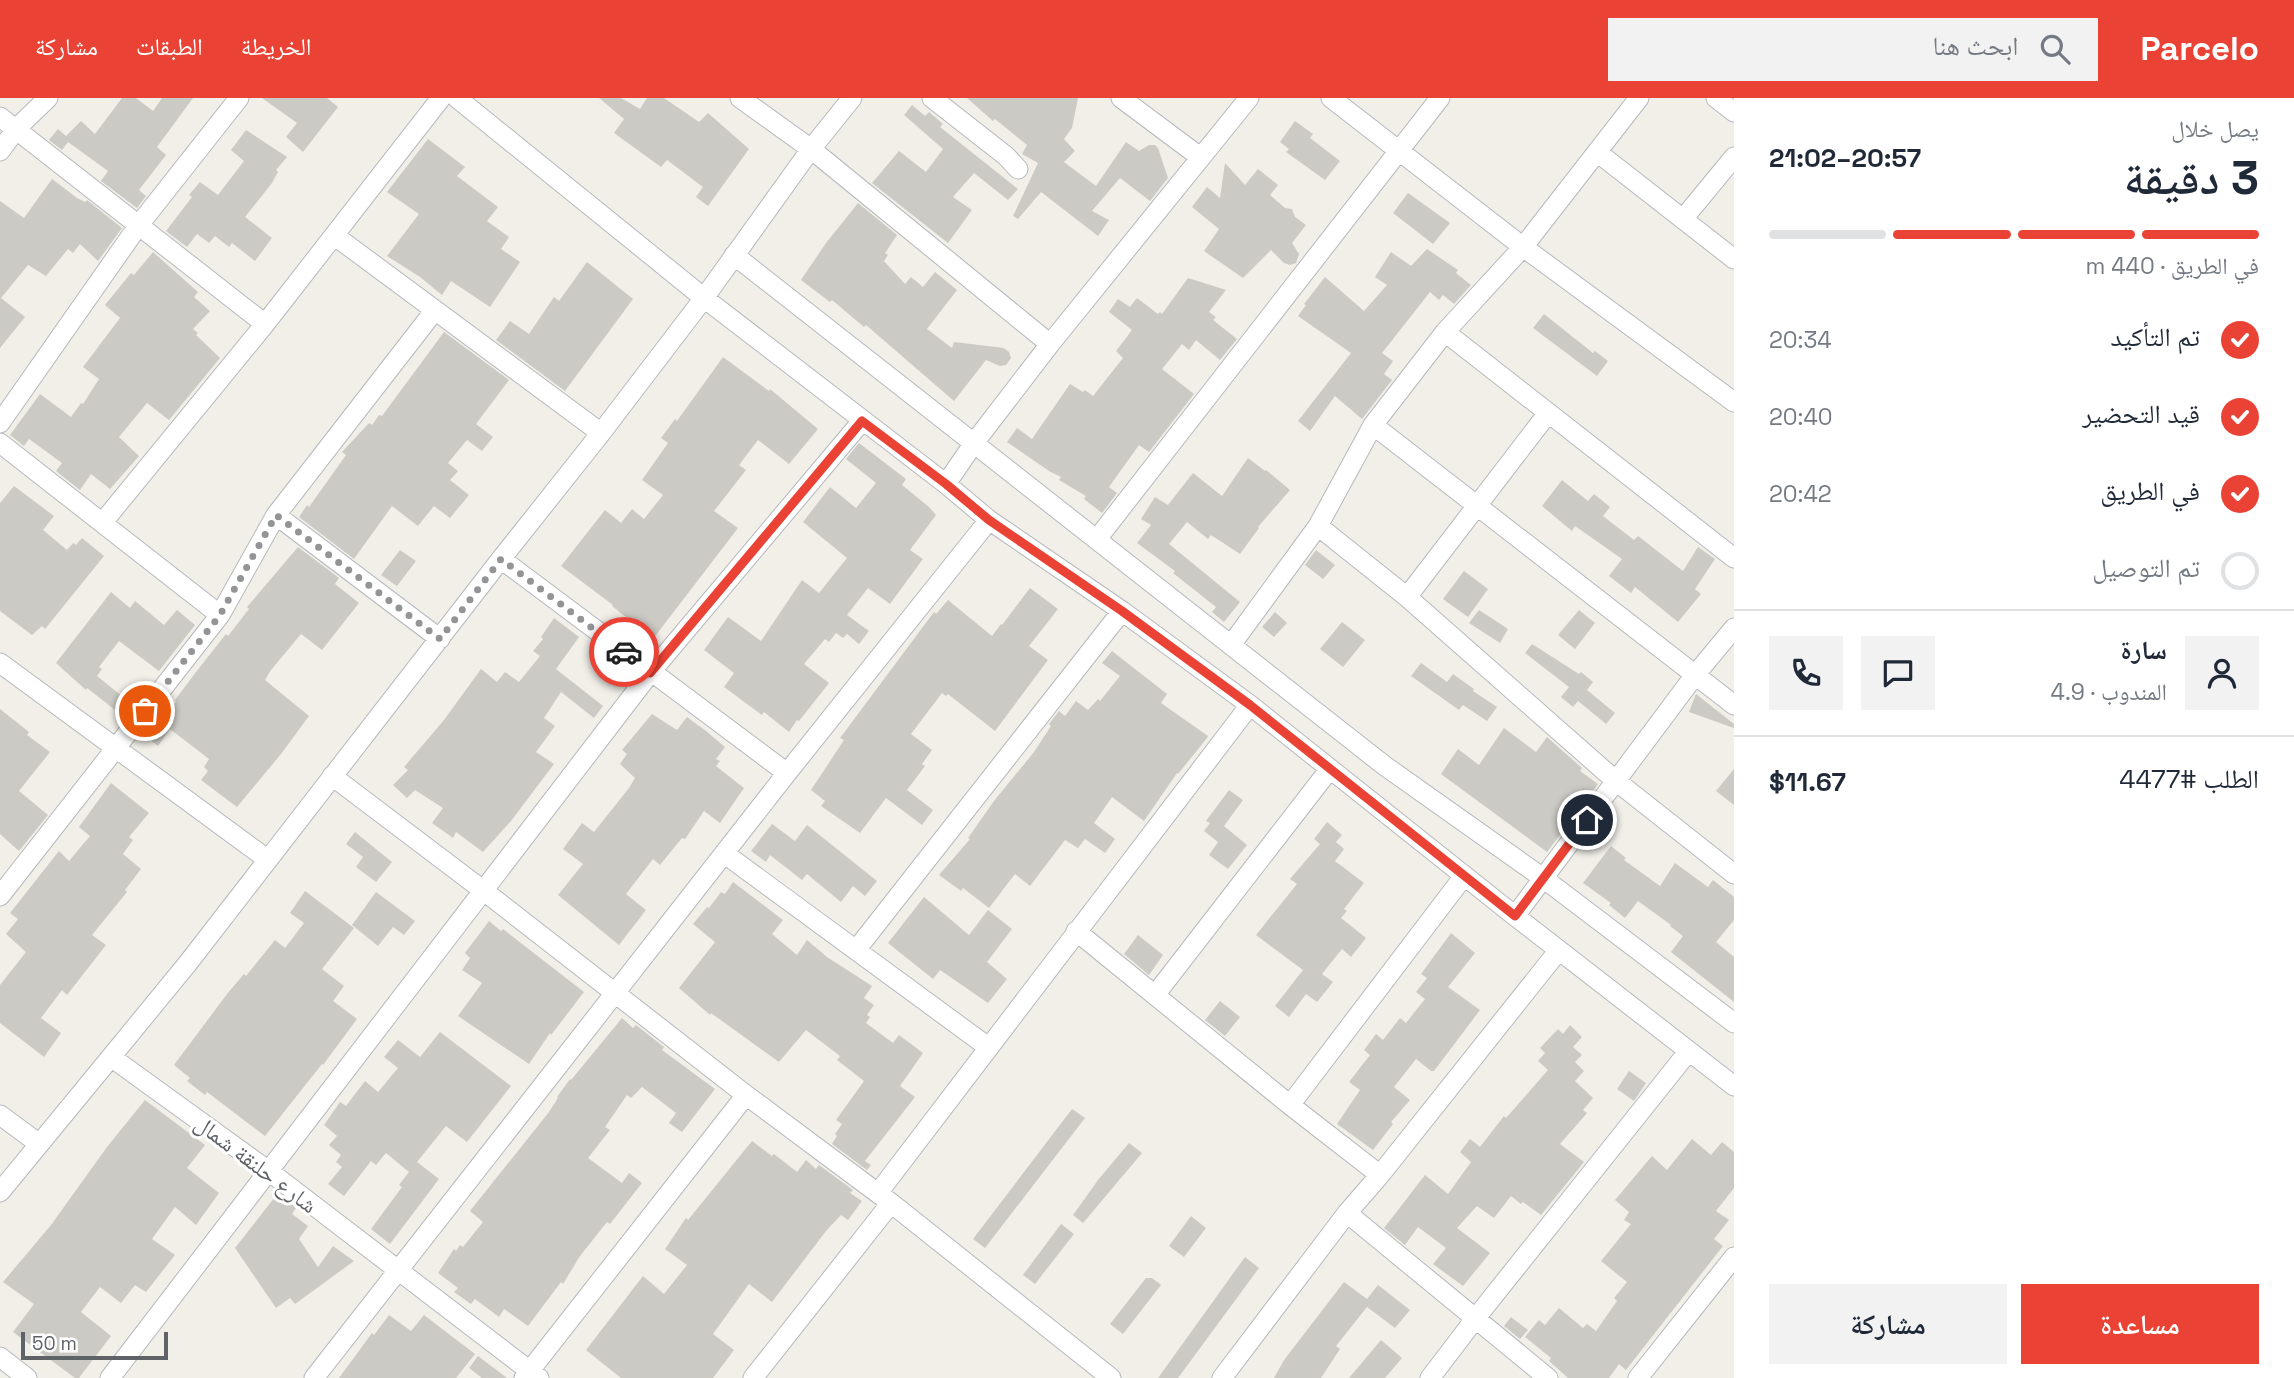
<!DOCTYPE html>
<html lang="ar">
<meta charset="utf-8">
<style>
:root{--surface:#fff;--page:#f2f2f3;--text:#1f2937;--muted:#747a83;--line:#e0e1e3;--accent:#ea4335}
body{margin:0;font-family:"Space Grotesk","Noto Naskh Arabic",sans-serif;background:var(--page);color:var(--text);direction:rtl;height:100vh;display:flex;flex-direction:column;font-size:26px;white-space:nowrap}
*{box-sizing:border-box;margin:0}
p{font-size:23px;color:var(--muted)}
.icon{flex:none;width:38px;height:38px;fill:none;stroke:currentColor;stroke-width:2;stroke-linecap:round;stroke-linejoin:round}
.map{position:relative;flex:1;overflow:hidden;direction:ltr}
.details{display:flex;flex-direction:column;background:var(--surface);width:560px}
.details>*{flex:none}
.scale{position:absolute;left:21px;bottom:18px;width:147px;box-sizing:border-box;padding-left:7px;border:4px solid #5f6368;border-top:0;font-size:19px;line-height:24px;white-space:nowrap;color:#5f6368;-webkit-text-stroke:5px #fff;paint-order:stroke}
.pin{position:absolute;display:grid;place-items:center;width:60px;height:60px;color:#fff;margin:-30px;border:4px solid #fff;border-radius:50%;box-shadow:0 2px 7px #0007}
.courier{position:absolute;display:grid;place-items:center;width:70px;height:70px;margin:-35px;border:5px solid #ea4335;border-radius:50%;background:#fff;color:#222;box-shadow:0 2px 9px #0007}
.head em{font-style:normal;font-weight:600}
.head div{display:flex;flex-direction:column-reverse}
.head{display:flex;align-items:center;justify-content:space-between;height:119px;padding:0 35px}
h1{font-size:46px;font-weight:600;line-height:52px}
.bar{display:grid;grid-template-columns:repeat(4,1fr);gap:10px 7px;align-content:center;height:84px;padding:0 35px}
.bar i{height:9px;border-radius:5px;background:var(--line)}
.bar .current{background:var(--accent)}
.bar p{grid-column:span 4}
.line{display:flex;align-items:center;gap:18px;padding:0 35px;border-top:2px solid var(--line)}
.line div{flex:1}
.round{display:grid;place-items:center;flex:none;width:74px;height:74px;border-radius:0px;background:var(--page)}
ol{padding:0 35px;list-style:none}
li{display:flex;align-items:center;gap:21px;height:77px}
li p{margin-inline-start:auto}
li .icon{padding:7px;border-radius:50%;background:var(--accent);color:#fff;stroke-width:4}
li:last-child{color:var(--muted)}
li i{width:38px;height:38px;border:4px solid var(--line);border-radius:50%}
.button{display:flex;gap:14px;margin-top:auto;padding:14px 35px}
.button a{flex:1;height:80px;border-radius:0px;background:var(--accent);color:#fff;font-size:28px;font-weight:600;line-height:80px;text-align:center}
.button a+a{background:var(--page);color:var(--text)}
header{display:flex;align-items:center;gap:42px;box-sizing:border-box;height:98px;padding:0 35px;background:var(--accent);color:#fff}
header strong{font-size:33px}
nav{display:flex;gap:38px;margin-inline-start:auto;font-size:24px}
.search{width:490px;height:63px;background:var(--page);display:flex;align-items:center;gap:18px;box-sizing:border-box;padding:0 24px;border-radius:0px;color:var(--muted);font-size:26px}
main{display:flex;flex:1;min-height:0}
.map>svg:first-child{display:block}
.building{fill:#cccac5}
.lines{fill:none;stroke-linecap:round;stroke-linejoin:round}
.minor-casing{stroke:#b5b8bc;stroke-width:21}
.minor{stroke:#fff;stroke-width:19}
.done{stroke:#929495;stroke-width:7;stroke-dasharray:0 12.6}
.route{stroke:#ea4335;stroke-width:9}
.labels{text-anchor:middle;dominant-baseline:central;stroke-width:6;stroke-linejoin:round;paint-order:stroke}
.street-label{font-size:23px;fill:#5f6368;stroke:#fff}
</style>
<header>
<strong>Parcelo</strong>
<div class="search"><svg class="icon" aria-label="search" viewBox="0 0 24 24"><circle cx="10" cy="10" r="6"/><path d="M15 15l6 6"/></svg>ابحث هنا</div>
<nav><a>الخريطة</a><a>الطبقات</a><a>مشاركة</a></nav>
</header>
<main>
<section class="details">
<div class="head"><div><h1>3 دقيقة</h1><p>يصل خلال</p></div><em>20:57–21:02</em></div>
<div class="bar"><i class="current"></i><i class="current"></i><i class="current"></i><i></i><p>في الطريق · 440 m</p></div>
<ol>
<li><svg class="icon" aria-label="check" viewBox="0 0 24 24"><path d="M5 12l5 5 9-10"/></svg>تم التأكيد<p>20:34</p></li>
<li><svg class="icon" aria-label="check" viewBox="0 0 24 24"><path d="M5 12l5 5 9-10"/></svg>قيد التحضير<p>20:40</p></li>
<li><svg class="icon" aria-label="check" viewBox="0 0 24 24"><path d="M5 12l5 5 9-10"/></svg>في الطريق<p>20:42</p></li>
<li><i></i>تم التوصيل</li>
</ol>
<div class="line" style="height:126px"><a class="round"><svg class="icon" aria-label="person" viewBox="0 0 24 24"><circle cx="12" cy="8" r="4"/><path d="M4 21q1-7 8-7t8 7"/></svg></a><div><b>سارة</b><p>المندوب · 4.9</p></div><a class="round"><svg class="icon" aria-label="chat" viewBox="0 0 24 24"><path d="M4 5h16v11H9l-5 4z"/></svg></a><a class="round"><svg class="icon" aria-label="phone" viewBox="0 0 24 24"><path d="M5 4h4l2 5-3 2q2 4 5 5l2-3 5 2v4C11 20 4 13 5 4z"/></svg></a></div>
<div class="line" style="height:91px"><div>الطلب #4477</div><b>$11.67</b></div>
<div class="button"><a>مساعدة</a><a>مشاركة</a></div>
</section>
<div class="map">
<svg width="1734" height="1280" viewBox="0 0 1734 1280">
<rect width="100%" height="100%" fill="#f1efe8"/>
<path class="building" d="M122 0H136L153 13 162 0H193L157 49 166 57 139 92 146 98 137 110 101 83 108 73 68 44 62 52 49 42 58 31 66 38 81 23 95 36Z
M262 0H327L338 9 303 54 286 39 297 25Z
M599 0H621L640 11 647 0H664L699 24 708 15 749 51 708 108 696 99 703 89 667 62 661 69 614 35 624 21Z
M967 0H1078L1072 30 1064 41 1075 53 1064 64 1096 88 1126 44 1139 53 1149 47H1155L1158 50 1168 80 1150 103 1120 80 1092 113 1109 122 1098 138 1041 94 1018 121 1013 118 1038 65 1022 56 1027 47 995 21 993 23Z
M912 7 925 18 929 14 943 26 940 29 1018 91 1008 102 974 75 953 99 972 112 948 145 872 85 899 53 926 74 943 51 904 17Z
M1295 23 1313 36 1310 40 1340 63 1325 82 1286 54 1289 51 1280 44Z
M246 32 287 59 276 72 278 74 272 85 245 119 272 140 255 163 232 145 229 149 215 138 209 145 197 136 187 149 166 133 192 99 189 97 200 84 218 97 244 63 231 52Z
M428 41 465 69 457 78 498 109 487 123 509 139 501 151 520 164 490 209 451 183 442 197 420 179 387 158 419 116 387 94Z
M1225 65 1245 87 1258 71 1278 87 1270 97 1285 110 1292 111 1295 119 1306 127 1292 145 1299 156 1296 165 1290 167 1284 165 1271 152 1243 180 1204 153 1219 131 1192 109 1207 89 1220 100Z
M52 81 77 100 85 104 87 102 122 130 98 163 80 146 73 155 68 151 46 178 28 167 1 200 25 219 0 250V103L24 120Z
M1408 95 1450 125 1433 146 1393 115Z
M858 105 897 137 885 155 888 157 884 163 905 186 911 179 923 189 935 174 957 192 927 231 952 250 954 244 1004 250 1009 254 1011 260 1006 267 1000 268 986 262 954 303 866 227 864 229 832 202 830 204 801 182 826 145Z
M1427 151 1458 172 1456 175 1471 187 1454 206 1443 197 1439 202 1430 194 1382 255 1393 263 1384 276 1392 282 1362 321 1335 298 1310 333 1298 323 1351 255 1298 218 1306 207 1304 206 1325 179 1364 213 1387 187 1375 179 1391 154 1411 168Z
M153 154 198 194 194 199 210 213 193 231 198 235 196 237 220 260 169 322 147 305 119 339 139 358 110 391 91 376 80 392 56 373 62 365 29 341 24 348 10 337 40 296 71 319 81 305 83 306 99 281 83 269 120 220 105 207 131 175 134 177Z
M587 164 633 201 565 293 496 242 510 223 529 236 554 199 559 203Z
M1188 180 1226 192 1209 214 1216 219 1213 222 1237 241 1220 262 1196 242 1189 252 1182 246 1162 271 1194 296 1149 354 1139 347 1109 389 1117 395 1102 415 1084 401 1086 398 1059 382 1061 379 1049 373 1007 344 1017 330 1032 341 1070 286 1083 294 1085 292 1093 298 1123 260 1116 253 1132 232 1109 214 1118 201 1130 209 1137 200 1158 216 1160 214 1162 216Z
M1544 216 1593 255 1595 253 1608 263 1597 278 1533 230Z
M444 234 509 282 476 326 493 339 482 353 467 342 448 365 458 373 450 382 469 397 450 420 434 408 418 428 392 408 354 461 299 419 307 407 309 409 346 357 342 354 369 325 372 327 379 317 382 318Z
M723 259 769 293 770 291 818 331 789 366 758 342 739 367 746 372 714 413 738 430 653 541 612 508 613 507 561 468 605 412 621 425 632 411 644 421 663 397 642 382 668 345 661 340 675 321 677 323Z
M859 345 906 381 902 387 929 409 936 417 910 452 923 461 890 506 868 490 847 517 869 533 859 546 847 536 843 540 836 535 829 544 825 541 804 566 829 585 799 623 797 622 789 634 764 614 762 617 724 589 734 575 704 552 728 519 761 543 802 482 819 495 847 460 803 424 830 389 856 410 876 385 846 361Z
M1248 360 1265 373 1266 372 1290 392 1258 429 1259 430 1240 456 1211 437 1208 441 1187 424 1169 446 1240 504 1224 524 1212 514 1216 509 1173 475 1175 473 1137 445 1151 427 1141 421 1155 399 1168 407 1193 375 1222 398Z
M1562 382 1588 403 1594 396 1610 409 1603 418 1634 442 1638 438 1683 473 1698 449 1715 461 1695 491 1701 496 1678 524 1635 489 1631 495 1609 478 1622 461 1575 428 1572 433 1542 408Z
M14 388 54 418 43 432 67 452 73 445 76 447 82 440 104 458 45 531 42 528 32 537 0 513V405Z
M298 449 339 480 335 486 359 505 322 552 301 536 271 572 265 582 309 618 281 656 237 709 201 682 208 673 204 669 209 661 170 631 158 648 145 638 176 604 175 602 196 574 226 536 228 538 249 511 247 509Z
M400 452 416 463 397 488 381 477Z
M1316 452 1335 467 1323 481 1305 467Z
M1464 473 1488 491 1468 519 1443 501Z
M1030 490 1058 511 1029 548 1048 562 995 633 948 596 946 598 942 595 911 636 932 652 922 666 925 668 907 692 933 712 922 727 886 700 860 735 821 708 825 703 811 692 844 642 840 640 934 514 936 516 948 502 992 538 1001 526 1002 527Z
M111 494 130 510 135 503 164 527 177 512 195 527 159 573 119 543 99 569 102 571 97 578 128 603 119 615 87 590 86 592 56 565Z
M1479 512 1508 531 1500 545 1469 525Z
M1579 512 1595 525 1575 551 1558 537Z
M1275 514 1287 525 1274 539 1262 529Z
M554 520 579 539 556 571 603 608 594 620 561 594 544 620 555 628 536 654 554 666 511 723 483 754 456 734 453 740 432 725 443 710 415 692 407 700 393 687 408 672 404 669 444 622 481 571 497 584 505 574 519 584 540 558 533 553 543 541 541 539Z
M1342 524 1365 542 1343 569 1320 551Z
M1532 546 1579 576 1581 574 1593 584 1587 592 1615 615 1606 626 1578 603 1573 609 1561 599 1569 589 1525 555Z
M1112 553 1167 596 1161 605 1208 638 1207 640 1178 676 1177 675 1144 723 1112 699 1094 725 1115 741 1105 755 1085 741 1078 750 1065 742 1030 788 1015 776 989 810 963 790 961 793 939 777 970 741 968 740 994 703 1034 654 1051 628 1049 626 1059 613 1065 618 1076 603 1088 612 1098 601 1100 603 1120 578 1102 565Z
M1421 565 1447 584 1453 576 1474 591 1473 593 1497 609 1487 623 1463 607 1459 612 1411 578Z
M1696 596 1734 626V630L1689 614Z
M0 611 29 634 27 637 50 654 19 693 48 717 19 753 0 736Z
M652 616 677 632 687 619 706 633 725 649 716 661 720 663 716 668 744 690 720 725 704 713 685 741 682 740 660 767 653 761 626 796 646 812 619 847 558 797 583 766 563 751 582 725 594 734 629 690 635 680 620 666 627 656 622 652Z
M1504 630 1536 654 1547 639 1582 670 1580 673 1598 686 1547 754 1441 676 1458 651 1479 667Z
M1734 671V707L1716 693Z
M111 685 149 715 129 739 133 742 123 756 141 771 125 792 127 794 92 837 106 847 67 897 62 892 41 920 61 935 44 959 0 925V887L26 854 6 836 18 821 10 815 59 753 69 763 90 738 79 729Z
M1229 692 1243 702 1224 728 1247 747 1228 771 1209 757 1218 744 1204 733 1210 725 1206 723Z
M1327 724 1342 737 1336 744 1344 751 1335 763 1364 785 1344 811 1347 813 1341 820 1366 840 1351 859 1342 851 1322 876 1333 884 1317 904 1306 896 1289 919 1275 908 1303 872 1256 837 1297 786 1290 781 1320 746 1314 741Z
M772 726 795 743 807 727 877 783 865 798 853 788 841 804 807 776 802 782 770 757 766 764 751 753Z
M355 734 392 764 376 784 356 769 363 759 346 746Z
M1611 748 1626 760 1624 762 1660 788 1675 765 1708 789 1713 782 1734 799V822L1716 844 1734 859V904L1671 854 1683 838 1670 828 1671 827 1638 803 1625 820 1609 807 1611 805 1583 785Z
M733 784 783 822 772 836 797 857 807 842 827 859 872 888 864 900 874 907 867 917 870 919 866 925 893 945 899 937 923 955 900 988 915 999 865 1063 871 1067 867 1072 832 1046 837 1038 835 1036 842 1026 836 1022 864 983 837 962 840 958 806 932 779 964 711 915 710 917 679 890 715 844 693 826 707 809 709 810 721 794 725 796Z
M305 793 354 830 322 871 344 888 333 903 357 921 323 967 322 966 265 1038 207 994 205 997 187 983 190 980 174 967 227 896 244 876 246 878 275 842 285 850 304 825 290 815Z
M376 794 415 823 404 837 393 829 378 848 352 827Z
M924 799 969 837 988 812 1012 831 987 864 1007 881 988 905 940 872 933 881 888 845Z
M489 823 501 833 503 831 584 894 551 937 550 935 529 966 458 918 482 885 462 872 470 860 465 855Z
M1451 835 1475 855 1448 889 1480 912 1434 973H1431L1416 961 1394 989 1410 1002 1391 1024 1393 1026 1373 1052 1337 1026 1360 992 1349 984 1370 957 1364 952 1376 936 1383 942 1400 920 1406 925 1425 901 1416 894 1427 880 1421 876Z
M1138 837 1163 857 1149 877 1124 856Z
M1220 903 1240 919 1225 938 1205 922Z
M622 920 633 930 636 927 664 949 662 952 715 991 682 1034 669 1025 676 1015 642 989 631 1000 627 997 605 1029 610 1032 588 1060 622 1085 629 1075 642 1085 610 1126 607 1124 580 1158 563 1186 561 1184 528 1228 504 1211 499 1219 475 1201 471 1206 454 1194 458 1190 438 1175 454 1151 456 1153 460 1147 463 1149 483 1124 470 1113 549 1014 558 1000 557 999 570 981 571 982Z
M1570 927 1582 939 1573 949 1582 957 1575 964 1584 973 1575 983 1593 1000 1583 1012 1587 1015 1560 1046 1584 1064 1541 1117 1523 1104 1521 1106 1511 1098 1494 1120 1477 1108 1457 1130 1490 1155 1463 1188 1433 1166 1446 1150 1418 1129 1405 1147 1384 1130 1425 1077 1448 1096 1471 1064 1460 1054 1470 1041 1480 1049 1504 1018 1506 1020 1548 972 1538 963 1545 955 1540 950 1558 931 1563 936Z
M440 934 511 988 467 1044 446 1028 417 1064 439 1081 390 1146 371 1131 402 1089 399 1087 409 1074 386 1055 376 1067 371 1063 344 1098 328 1086 342 1069 336 1064 341 1057 329 1047 337 1038 324 1027 340 1004 346 1008 365 983 378 994 398 970 384 959 398 942 420 959Z
M1629 973 1646 985 1634 1003 1617 991Z
M145 1002 205 1047 187 1070 219 1095 196 1127 175 1109 152 1141 175 1157 146 1194 135 1187 121 1205 100 1189 81 1214 111 1238 79 1280H75L13 1234 34 1206 3 1184 51 1127 107 1049Z
M1072 1011 1085 1020 985 1150 973 1141Z
M1692 1041 1711 1057 1722 1044 1734 1054V1090L1716 1113 1729 1122 1714 1141 1723 1148 1626 1272 1619 1266 1609 1280H1568L1549 1263 1551 1260 1525 1239 1539 1222 1545 1227 1559 1210 1583 1230 1587 1226 1596 1233 1617 1203 1614 1200 1627 1184 1601 1163 1631 1126 1624 1122 1629 1114 1615 1102 1652 1058 1667 1072Z
M752 1043 772 1058 774 1056 797 1074 806 1062 816 1071 819 1067 853 1092 850 1095 862 1103 848 1122 841 1117 826 1133 772 1204 749 1186 713 1236 734 1252 713 1280H621L586 1252 643 1178 664 1196 687 1167 665 1151 686 1120 688 1122Z
M1129 1045 1142 1055 1083 1125 1073 1117 1098 1082Z
M278 1095 296 1110 292 1116 308 1128 299 1141 318 1169 333 1148 354 1163 295 1206 290 1200 276 1210 235 1150Z
M1191 1118 1206 1130 1184 1159 1169 1148Z
M1061 1126 1074 1136 1035 1186 1023 1177Z
M1245 1159 1259 1170 1178 1280H1158Z
M1146 1180H1152L1161 1187 1123 1236 1110 1226Z
M1344 1184 1367 1201 1378 1187 1410 1212 1395 1230 1367 1209 1336 1248 1340 1251 1321 1280H1274L1284 1262Z
M389 1217 411 1233 424 1217 475 1256 456 1280H339L372 1235 374 1237Z
M1511 1219 1528 1232 1520 1241 1504 1228Z
M1381 1242 1402 1260 1385 1280H1349Z
M478 1258 507 1280H482L469 1270Z"/>
<g class="lines">
<g class="minor-casing">
<path id="minor" d="M457 0 704 200 946 386 989 422 1122 513 1250 607 1515 818 1734 988
M740 0 811 51 1050 246
M932 0 1006 58 1018 71
M1121 0 1200 59
M1331 0 1523 149 1734 304
M1716 0 1734 14
M0 19 265 226
M0 53 17 30 48 0
M1597 54 1734 161
M1683 121 1734 59
M335 138 601 335
M734 157 1385 668 1543 780 1734 925
M1445 234 1734 460
M0 325 138 128 239 0
M1373 327 1734 607
M0 345 220 517
M946 386 974 345 1050 246 1249 0
M276 417 440 541
M103 424 265 226 441 0
M1318 428 1407 499 1616 683 1734 776
M1097 441 1440 0
M501 461 787 675
M1407 499 1548 315
M1231 547 1318 428 1373 327 1445 234 1523 149 1639 0
M0 565 267 761
M332 678 484 793 746 997 891 1105 1111 1280
M725 756 988 949
M0 798 220 517 276 417 435 212
M1515 818 1695 577 1734 530
M1076 833 1290 1007 1380 1077
M856 852 1122 513
M1155 897 1329 672
M111 959 188 865 501 461 601 335 704 200 811 51 852 0
M1290 1007 1464 778
M0 1017 38 1045
M0 1094 111 959 270 1074 539 1280
M878 1095 1250 607
M1347 1115 1548 1280
M0 1259 27 1280
M110 1280 650 575 862 323
M314 1280 787 675 989 422
M524 1280 746 997
M753 1280 891 1105
M1222 1280 1347 1115 1380 1077 1559 852
M1430 1280 1475 1221 1688 954
M1638 1280 1734 1159"/>
</g>
<use href="#minor" class="minor"/>
</g>
<g class="lines">
<path class="done" d="M145 613 220 517 276 417 440 541 501 461 624 554"/>
<path class="route" d="M624 554 650 575 862 323 946 386 989 422 1122 513 1250 607 1515 818 1587 722"/>
</g>
<g class="labels">
<g class="street-label">
<text transform="translate(256 1066) rotate(37)">شارع حلنقة شمال</text>
</g>
</g>
</svg>
<div class="scale">50 m</div>
<div class="pin" style="left:145px;top:613px;background:#ea580c"><svg class="icon" aria-label="bag" viewBox="0 0 24 24"><path d="M5 8h14l-1 12H6zM9 8a3 3 0 0 1 6 0"/></svg></div>
<div class="pin" style="left:1587px;top:722px;background:#1f2937"><svg class="icon" aria-label="home" viewBox="0 0 24 24"><path d="M3 11l9-7 9 7M6 9v11h12V9"/></svg></div>
<div class="courier" style="left:624px;top:554px"><svg class="icon" aria-label="car" viewBox="0 0 24 24"><path d="M5 17H2v-5l4-1 3-4h7l3 4 3 1v5h-3M9 17h6M6 11h13"/><circle cx="7" cy="17" r="2"/><circle cx="17" cy="17" r="2"/></svg></div>
</div>
</main>
